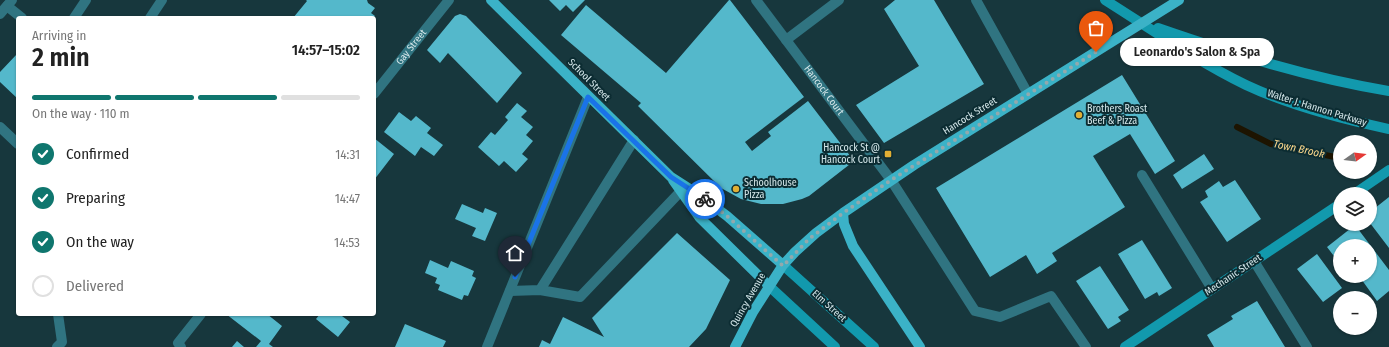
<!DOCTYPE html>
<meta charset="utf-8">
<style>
:root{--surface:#fff;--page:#f6f6f6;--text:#222;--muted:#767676;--line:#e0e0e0;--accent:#0f766e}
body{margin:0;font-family:"Fira Sans Condensed",sans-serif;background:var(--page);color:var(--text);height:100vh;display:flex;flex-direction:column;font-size:15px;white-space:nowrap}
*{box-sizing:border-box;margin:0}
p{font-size:13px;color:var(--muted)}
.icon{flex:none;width:22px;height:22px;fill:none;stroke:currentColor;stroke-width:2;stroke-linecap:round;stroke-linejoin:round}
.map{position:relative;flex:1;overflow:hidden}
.drawer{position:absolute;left:16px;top:16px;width:360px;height:300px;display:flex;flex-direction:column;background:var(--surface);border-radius:4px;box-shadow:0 1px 3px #0004}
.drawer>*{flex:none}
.needle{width:26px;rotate:76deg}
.controls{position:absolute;left:1333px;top:135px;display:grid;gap:8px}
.controls a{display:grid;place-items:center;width:44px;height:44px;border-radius:50%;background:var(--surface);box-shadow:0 1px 3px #0004;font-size:20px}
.pin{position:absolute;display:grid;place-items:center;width:34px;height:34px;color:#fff;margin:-41px -17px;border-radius:50% 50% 50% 0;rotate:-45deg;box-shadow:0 0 4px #0007}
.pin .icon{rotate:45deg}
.courier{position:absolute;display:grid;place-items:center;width:40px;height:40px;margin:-20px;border:3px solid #1a73e8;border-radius:50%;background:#fff;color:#222;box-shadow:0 1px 5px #0007}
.bubble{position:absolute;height:28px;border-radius:14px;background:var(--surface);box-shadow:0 1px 3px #0004;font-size:13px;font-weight:600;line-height:28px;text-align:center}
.head em{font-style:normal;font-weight:600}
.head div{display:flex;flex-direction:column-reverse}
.head{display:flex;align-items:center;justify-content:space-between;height:68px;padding:0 16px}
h1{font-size:26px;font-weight:600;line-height:30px}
.bar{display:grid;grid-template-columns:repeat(4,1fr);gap:6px 4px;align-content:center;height:48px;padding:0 16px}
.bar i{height:5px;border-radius:3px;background:var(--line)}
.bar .selected{background:var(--accent)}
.bar p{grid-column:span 4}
ol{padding:0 16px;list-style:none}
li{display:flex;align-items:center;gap:12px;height:44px}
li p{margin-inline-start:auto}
li .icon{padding:4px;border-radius:50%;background:var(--accent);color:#fff;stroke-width:4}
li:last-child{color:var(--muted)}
li i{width:22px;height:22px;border:2px solid var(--line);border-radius:50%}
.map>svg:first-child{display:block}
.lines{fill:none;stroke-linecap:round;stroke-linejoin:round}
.stream{stroke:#1d1401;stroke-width:6}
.building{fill:#54b8cb}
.lane{stroke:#307481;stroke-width:10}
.street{stroke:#307481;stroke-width:10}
.secondary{stroke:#1299ad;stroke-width:10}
.primary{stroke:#3bb2c7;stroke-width:10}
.done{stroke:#92a9ad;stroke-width:4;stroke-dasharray:0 7.2}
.route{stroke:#1a73e8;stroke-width:5}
.poi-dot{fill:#e1af34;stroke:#0c2c32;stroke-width:1.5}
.labels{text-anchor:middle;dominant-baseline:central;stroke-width:4;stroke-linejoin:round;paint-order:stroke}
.street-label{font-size:10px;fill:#d5e7ea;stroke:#0c2c32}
.poi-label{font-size:10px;fill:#d5e7ea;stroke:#0c2c32;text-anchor:start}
.water-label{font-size:11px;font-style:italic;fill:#fad78c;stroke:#0c2c32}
</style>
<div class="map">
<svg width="1389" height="347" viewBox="0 0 1389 347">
<rect width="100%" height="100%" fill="#17373d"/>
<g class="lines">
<path class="stream" d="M1237 127 1271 144 1340 158"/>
</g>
<path class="building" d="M306 0H367L368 3 375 8 371 13 375 16 373 18H293L307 1Z
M549 0H585L573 12 566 5 560 11Z
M729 0H730L804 97 745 142 752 151 771 136 768 132 808 101 854 161 809 196 802 199 783 204H761L741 199 721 188 638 106 641 103 561 35 586 5 666 73Z
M895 0H934L984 84 884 143 856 105 919 66 884 9Z
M460 14 466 16 522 73 497 103 448 53 440 63 427 50 455 16Z
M17 54 18 55V99L0 82V72Z
M1122 75 1175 161 1155 174 1130 134 1093 156 1125 207 1052 253 1057 261 1037 274 1026 255 990 277 936 188Z
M517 103 527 111 521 117 533 127 526 135 533 141 522 154 528 159 516 172 504 161 499 166 478 147 491 132 495 135 508 120 505 117Z
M399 112 411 121 416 116 431 128 427 133 443 145 434 156 421 147 415 156 384 132Z
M374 138 394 154 374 180Z
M1204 154 1214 169 1182 189 1173 175Z
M1235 180 1261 219 1227 242 1200 202 1208 197 1205 191 1219 181 1223 187Z
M1389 197V248L1370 223V212Z
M462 204 483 213 485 208 497 213 485 241 472 236 476 228 455 219Z
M1355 225 1389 270V291L1377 301 1359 276 1353 281 1349 276H1370V246H1340V264L1327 247Z
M677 233 730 280 706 329 689 347H539L542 340 550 344 563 317 604 337 592 318Z
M1142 240 1172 288 1159 296 1157 292 1145 299 1118 254Z
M1317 254 1342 288 1323 302 1297 269Z
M430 260 448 268 451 261 474 271 472 276 476 278 468 296 464 295 462 300 438 290 440 285 435 283 437 278 425 273Z
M1100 266 1129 310 1118 317 1121 321 1108 329 1076 281Z
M1257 301 1285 347H1214L1207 335 1233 319 1231 316Z
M226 314H267L282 326 269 344 273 347H256L261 341Z
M320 314H344L342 316 350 322 338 337 316 319Z
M405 324 446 341 443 347H395Z
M237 341 244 347H232Z"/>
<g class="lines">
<path class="lane" d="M976 0 1028 94
M7 6 22 18
M74 18 86 0
M150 18 162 0
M786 40 839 0
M0 127 18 144
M634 140 540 290 580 297 680 192
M1142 175 1212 289
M891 180 975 311 1000 317 1051 296 1086 347
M1254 261 1307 347
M510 291 540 290
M57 347 62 342 58 314"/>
<g class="street">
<path id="s1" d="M756 0 891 180"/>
<path d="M0 14 12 0"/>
<path id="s2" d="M374 94 449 0"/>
<path d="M181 347 178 343 201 314"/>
<path d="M487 347 588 97"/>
</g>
<path class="secondary" d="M1105 0C1151 29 1197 61 1246 85 1291 106 1341 119 1389 129
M1158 28C1233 54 1310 78 1389 91
M1354 194 1389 170
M783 265 874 347
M769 286 835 347
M1125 347 1340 204"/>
<path class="primary" d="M491 0 671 177 699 195 727 216 783 265
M673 180 700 218 769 286
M843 213 844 224 853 246 920 347
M735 347 753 312 783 265 795 252 816 233 843 213 914 165 1179 0"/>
</g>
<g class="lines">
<path class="done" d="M705 199 727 216 783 266 809 239 843 213 891 180 1096 52"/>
<path class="route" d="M515 277 588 97 671 177 705 199"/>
</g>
<g class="poi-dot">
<circle cx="1079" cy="115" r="4"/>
<rect x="884" y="150" width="8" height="8" rx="2"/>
<circle cx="736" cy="189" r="4"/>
</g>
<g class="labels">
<g class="street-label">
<text stroke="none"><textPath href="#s2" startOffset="60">Gay Street</textPath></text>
<text transform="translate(589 80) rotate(45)">School Street</text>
<text stroke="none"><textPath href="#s1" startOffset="113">Hancock Court</textPath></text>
<text transform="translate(1317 108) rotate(17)">Walter J. Hannon Parkway</text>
<text transform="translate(970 116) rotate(-32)">Hancock Street</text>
<text transform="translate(1233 275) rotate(-34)">Mechanic Street</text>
<text transform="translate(748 300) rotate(-60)">Quincy Avenue</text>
<text transform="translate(829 306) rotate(42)">Elm Street</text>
</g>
<g class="poi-label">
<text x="1087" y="109">Brothers Roast<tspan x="1087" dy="12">Beef &amp; Pizza</tspan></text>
<text x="880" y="148" text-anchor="end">Hancock St @<tspan x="880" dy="12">Hancock Court</tspan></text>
<text x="744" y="183">Schoolhouse<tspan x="744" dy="12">Pizza</tspan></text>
</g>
<g class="water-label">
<text transform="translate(1299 149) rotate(12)">Town Brook</text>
</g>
</g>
</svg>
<div class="controls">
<a><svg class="needle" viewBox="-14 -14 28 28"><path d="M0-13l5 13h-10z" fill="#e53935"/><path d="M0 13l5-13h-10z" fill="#767676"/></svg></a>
<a><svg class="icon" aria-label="layers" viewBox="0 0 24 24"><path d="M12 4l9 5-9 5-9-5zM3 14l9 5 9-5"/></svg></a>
<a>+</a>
<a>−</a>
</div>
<div class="pin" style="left:1096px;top:52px;background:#ea580c"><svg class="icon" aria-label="bag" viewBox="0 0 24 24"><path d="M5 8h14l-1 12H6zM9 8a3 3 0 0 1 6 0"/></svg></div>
<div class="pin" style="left:515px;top:277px;background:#1f2937"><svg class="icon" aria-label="home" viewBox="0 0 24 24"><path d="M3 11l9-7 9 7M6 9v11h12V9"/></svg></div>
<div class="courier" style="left:705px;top:199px"><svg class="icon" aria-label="bike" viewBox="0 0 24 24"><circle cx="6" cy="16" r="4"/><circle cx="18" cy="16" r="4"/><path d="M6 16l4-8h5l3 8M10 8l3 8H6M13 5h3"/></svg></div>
<div class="bubble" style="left:1120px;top:38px;width:154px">Leonardo's Salon &amp; Spa</div>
<section class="drawer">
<div class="head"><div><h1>2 min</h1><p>Arriving in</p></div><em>14:57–15:02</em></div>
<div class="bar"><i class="selected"></i><i class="selected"></i><i class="selected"></i><i></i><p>On the way · 110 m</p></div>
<ol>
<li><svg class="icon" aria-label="check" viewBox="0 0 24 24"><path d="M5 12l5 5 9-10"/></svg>Confirmed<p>14:31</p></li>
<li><svg class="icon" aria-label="check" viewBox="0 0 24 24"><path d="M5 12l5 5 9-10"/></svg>Preparing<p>14:47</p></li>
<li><svg class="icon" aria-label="check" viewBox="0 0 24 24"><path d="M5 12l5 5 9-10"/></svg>On the way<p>14:53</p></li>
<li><i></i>Delivered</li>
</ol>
</section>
</div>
